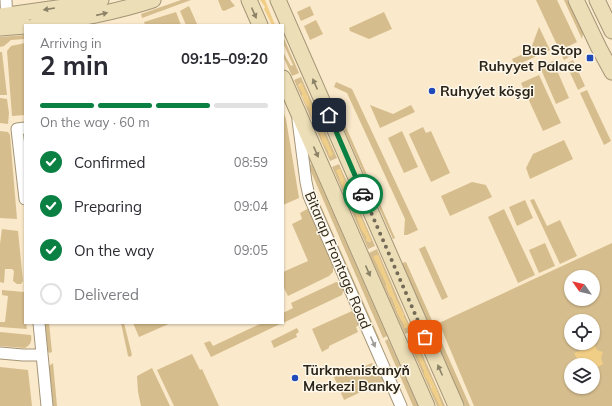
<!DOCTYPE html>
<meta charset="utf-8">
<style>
:root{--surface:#fff;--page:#f7f7f7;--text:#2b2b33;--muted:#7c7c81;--line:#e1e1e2;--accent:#0b8043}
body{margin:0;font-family:Mulish,sans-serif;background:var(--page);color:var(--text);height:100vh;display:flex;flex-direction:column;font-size:15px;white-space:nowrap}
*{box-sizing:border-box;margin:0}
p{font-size:13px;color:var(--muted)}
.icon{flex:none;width:22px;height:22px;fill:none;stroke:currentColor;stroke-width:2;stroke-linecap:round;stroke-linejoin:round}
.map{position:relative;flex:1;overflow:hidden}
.details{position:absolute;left:24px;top:24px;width:260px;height:300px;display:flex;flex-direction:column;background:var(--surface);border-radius:0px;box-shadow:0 1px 3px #0004}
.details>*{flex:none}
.needle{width:26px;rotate:304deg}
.fabs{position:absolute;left:564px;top:270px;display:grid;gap:8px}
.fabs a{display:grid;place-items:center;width:36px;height:36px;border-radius:50%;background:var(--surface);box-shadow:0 1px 3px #0004;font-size:20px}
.pin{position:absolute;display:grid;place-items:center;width:34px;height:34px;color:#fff;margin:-17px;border-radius:8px;box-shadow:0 2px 6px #0006}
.courier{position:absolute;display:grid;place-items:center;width:40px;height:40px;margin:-20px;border:3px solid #0b8043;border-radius:50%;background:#fff;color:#222;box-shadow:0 1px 5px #0007}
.summary em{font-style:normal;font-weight:700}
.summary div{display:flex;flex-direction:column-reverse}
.summary{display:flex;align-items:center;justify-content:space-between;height:68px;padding:0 16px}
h1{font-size:26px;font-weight:700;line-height:30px}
.bar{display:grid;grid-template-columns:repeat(4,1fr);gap:6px 4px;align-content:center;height:48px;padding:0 16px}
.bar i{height:5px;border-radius:3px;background:var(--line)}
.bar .on{background:var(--accent)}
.bar p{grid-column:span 4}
ol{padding:0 16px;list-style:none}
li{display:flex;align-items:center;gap:12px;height:44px}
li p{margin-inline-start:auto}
li .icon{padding:4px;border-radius:50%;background:var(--accent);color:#fff;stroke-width:4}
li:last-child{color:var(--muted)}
li i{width:22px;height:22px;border:2px solid var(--line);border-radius:50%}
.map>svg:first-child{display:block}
.green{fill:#d6bd8d;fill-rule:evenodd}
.water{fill:#f1ce86}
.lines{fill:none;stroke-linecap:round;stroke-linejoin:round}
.street-casing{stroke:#a49577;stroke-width:13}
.secondary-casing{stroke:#a49577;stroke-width:17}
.street{stroke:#fff;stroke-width:11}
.secondary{stroke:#ecdeb6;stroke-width:15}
.oneway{fill:#8c8268}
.oneway2{fill:#a09d98}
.done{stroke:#736a57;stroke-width:4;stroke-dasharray:0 7.2}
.route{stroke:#0b8043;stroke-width:5}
.poi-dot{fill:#1f4ab8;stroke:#fef8eb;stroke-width:1.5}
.labels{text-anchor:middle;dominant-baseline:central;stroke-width:3;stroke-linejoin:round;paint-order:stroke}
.poi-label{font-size:14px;font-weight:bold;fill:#2b2519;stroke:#fef8eb;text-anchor:start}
.street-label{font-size:14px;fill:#2b2519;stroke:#fef8eb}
</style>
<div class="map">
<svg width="612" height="406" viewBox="0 0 612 406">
<rect width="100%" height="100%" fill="#fae9ca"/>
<path class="green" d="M181 0H191L142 18 141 14Z
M218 0H230L235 6 224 11 222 10Z
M536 0H557L577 42 567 47 571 56 564 60Z
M564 0H567L583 33 582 39Z
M189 6 197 24 186 25 180 11Z
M310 6 314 15 301 21 297 12Z
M176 12 181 25H145L144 22Z
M384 12 392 29 369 39 350 31 349 28Z
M316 20 323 34 310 40 304 26Z
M539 27 550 50 515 66 512 59 530 51Z
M25 35V39L11 40 4 46 0 47V37Z
M283 36 299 73 292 76 283 56V52L291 66 293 65 283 43Z
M25 43V115L12 116 7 51 11 46Z
M0 52H2L7 95H0Z
M573 60 585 86 578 90 566 64Z
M553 61 569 98 556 104 540 67Z
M539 75 561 123 543 131 521 83Z
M301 77 337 158 330 161 294 80ZM301 83 302 84 306 94 307 95 313 111 315 112 331 151 329 153 311 114 309 107 307 106 302 96 303 94 298 85Z
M336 82 352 89 418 230 407 235H404L405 219 347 93 334 87Z
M587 90 611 141 604 145 580 93Z
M0 98 7 99 9 113 8 124 0 123Z
M370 105 393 114 411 105 415 112 380 128Z
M338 109 395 238 393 239 336 111Z
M284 114 286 119 299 198 283 205V115Z
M423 127 426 133 431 131 450 173 431 182 409 134Z
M0 131 8 132 10 135 17 219 0 218Z
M402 131 418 167 404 173 388 138Z
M564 140 573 159 530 179 526 168 533 154Z
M310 164 312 165 387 336 383 338 309 167Z
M339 164 375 246 368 249 332 167ZM340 169 343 179 345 181 371 241 369 242 366 240 367 238 361 228 355 211 353 210 347 193 345 191 338 174Z
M310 181 380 340H378L311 187Z
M472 182 486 185 492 197 450 216 441 196Z
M534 199 547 226 560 220 577 256 560 264 530 200Z
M525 200 533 218 517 226 509 207Z
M309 208 333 262V272L329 276 288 296 283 286V272L308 261 292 224 302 219 300 213Z
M504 209 535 275 518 283 488 217Z
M2 229 18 231 23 281 21 284H17L13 281 14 271 12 269H5L4 283 0 282V244Z
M545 243 555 266 539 273 529 250Z
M612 243V406H474L439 323ZM571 277H593V299H571ZM571 321H593V343H571ZM571 365H593V387H571Z
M425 246 448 297 442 300 419 249Z
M377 249 412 331 405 334 369 253ZM378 255 389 283 390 284 395 298 404 315 403 316 409 326 406 328H404V324L398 314 392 297 390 296 386 286V283L376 260Z
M406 262 470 406H465L402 263Z
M336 282 342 284 344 289 342 295 283 323V313L293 308 291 303Z
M2 290 24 292 25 323H26L27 329 0 327V322H5L8 296 2 295Z
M352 311 359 325 356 327 358 332 329 346V348L322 352 312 329Z
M45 323H49L52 352 49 353 48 351Z
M121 323H124L132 355 130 357 128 356Z
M133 323H171L139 337Z
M262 323H282L211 357 204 343 210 341 213 346Z
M297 328 299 332 296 334 297 337 274 348 271 341Z
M0 332 31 335C32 340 31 345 25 348L0 346Z
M414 335 445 406H442L436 389 425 366V365L416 345 415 342 413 346 424 370V372L440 406H437L407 338Z
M388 339 418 406H413L385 341Z
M192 354 200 370 202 369 219 406H174L157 370Z
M53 363 57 406H53L49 366Z
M372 363 375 368 378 367 384 381 344 400 334 377 341 374 342 376Z
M0 367 28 370 32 406H0Z
M152 368 170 406H141L138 392 137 376Z"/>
<path class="water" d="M260 0H265L275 25H272L264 9 265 7Z
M301 83 302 84 320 126 333 154 331 157 328 154 329 152 323 143 317 125 315 124 309 107 307 106 302 95 303 94 298 86Z
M338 169H340L351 197 358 210V212L371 240 369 242 366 240 367 238 361 229 355 211 353 210 347 193 345 192 340 181 341 180 336 171Z
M376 255H378L389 283 390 284 395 298 404 315 403 316 409 326 406 328H404V324L398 314 392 297 390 296 386 286V283L378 267V266L373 257Z
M414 341 416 343V345L425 365V366L436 389 442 406H440L431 389 432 387C429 382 423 377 424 370L411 344Z
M594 344 597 350 603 352 601 358 603 364 598 367 595 373 593 372V365H575L577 359 574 353 580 351 583 345 589 347Z"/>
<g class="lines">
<g class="street-casing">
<path id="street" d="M6 0 7 23
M298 120 306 182 309 196 401 406
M25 128 17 129 25 199
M39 323 47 406
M0 353 23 355H42"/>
</g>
<g class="secondary-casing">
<path id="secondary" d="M249 0 260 25
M278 0 456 406
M576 0 599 48 612 72
M597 0 612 31
M0 16 85 4 101 0
M36 25C76 19 114 13 153 0
M0 28 25 26
M283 78 427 406"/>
</g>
<use href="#street" class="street"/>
<use href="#secondary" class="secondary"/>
</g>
<defs><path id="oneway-solid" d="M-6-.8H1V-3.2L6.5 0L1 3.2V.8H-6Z"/></defs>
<g class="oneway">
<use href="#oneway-solid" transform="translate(49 9) rotate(171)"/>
<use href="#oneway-solid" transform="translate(254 13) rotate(66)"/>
<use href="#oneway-solid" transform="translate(102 14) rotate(-13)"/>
<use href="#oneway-solid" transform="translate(315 84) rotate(-114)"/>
<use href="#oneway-solid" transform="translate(316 152) rotate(66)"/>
<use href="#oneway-solid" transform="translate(368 271) rotate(66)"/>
<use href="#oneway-solid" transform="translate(440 370) rotate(-114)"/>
</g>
<use class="oneway2" href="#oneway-solid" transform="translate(373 342) rotate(66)"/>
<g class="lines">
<path class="done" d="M363 194 425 337"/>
<path class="route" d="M329 115 363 194"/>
</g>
<g class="poi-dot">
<rect x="586" y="54" width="8" height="8" rx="2"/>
<circle cx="432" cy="91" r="4"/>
<circle cx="295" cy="378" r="4"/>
</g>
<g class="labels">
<g class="poi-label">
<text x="582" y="50" text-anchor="end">Bus Stop<tspan x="582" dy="16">Ruhyyet Palace</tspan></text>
<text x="440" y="91">Ruhyýet köşgi</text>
<text x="303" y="370">Türkmenistanyň<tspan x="303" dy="16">Merkezi Banky</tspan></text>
</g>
<g class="street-label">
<text transform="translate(338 260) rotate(67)">Bitarap Frontage Road</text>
</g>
</g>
</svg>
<div class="fabs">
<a><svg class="needle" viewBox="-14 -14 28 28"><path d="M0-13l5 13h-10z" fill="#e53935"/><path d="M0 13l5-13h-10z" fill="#7c7c81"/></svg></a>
<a><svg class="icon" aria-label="locate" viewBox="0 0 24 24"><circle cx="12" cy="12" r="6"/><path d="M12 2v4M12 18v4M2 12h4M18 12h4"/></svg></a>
<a><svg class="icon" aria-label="layers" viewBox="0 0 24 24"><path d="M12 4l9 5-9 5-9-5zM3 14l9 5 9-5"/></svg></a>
</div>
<div class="pin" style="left:425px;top:337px;background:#ea580c"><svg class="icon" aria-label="bag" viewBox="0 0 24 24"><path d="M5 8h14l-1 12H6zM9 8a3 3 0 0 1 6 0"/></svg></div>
<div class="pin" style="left:329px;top:115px;background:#1f2937"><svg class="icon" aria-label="home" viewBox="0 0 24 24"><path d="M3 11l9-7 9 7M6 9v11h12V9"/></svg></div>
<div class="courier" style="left:363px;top:194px"><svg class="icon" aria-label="car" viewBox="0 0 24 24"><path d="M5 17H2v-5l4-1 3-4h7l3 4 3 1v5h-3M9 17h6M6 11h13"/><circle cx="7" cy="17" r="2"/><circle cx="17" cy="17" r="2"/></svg></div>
<section class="details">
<div class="summary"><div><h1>2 min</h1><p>Arriving in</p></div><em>09:15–09:20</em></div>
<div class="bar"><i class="on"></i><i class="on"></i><i class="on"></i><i></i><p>On the way · 60 m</p></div>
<ol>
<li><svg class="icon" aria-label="check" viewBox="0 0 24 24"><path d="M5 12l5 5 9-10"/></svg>Confirmed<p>08:59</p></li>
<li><svg class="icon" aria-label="check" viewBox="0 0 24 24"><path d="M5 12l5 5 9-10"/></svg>Preparing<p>09:04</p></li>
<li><svg class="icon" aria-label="check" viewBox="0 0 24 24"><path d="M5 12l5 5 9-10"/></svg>On the way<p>09:05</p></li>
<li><i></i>Delivered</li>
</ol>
</section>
</div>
